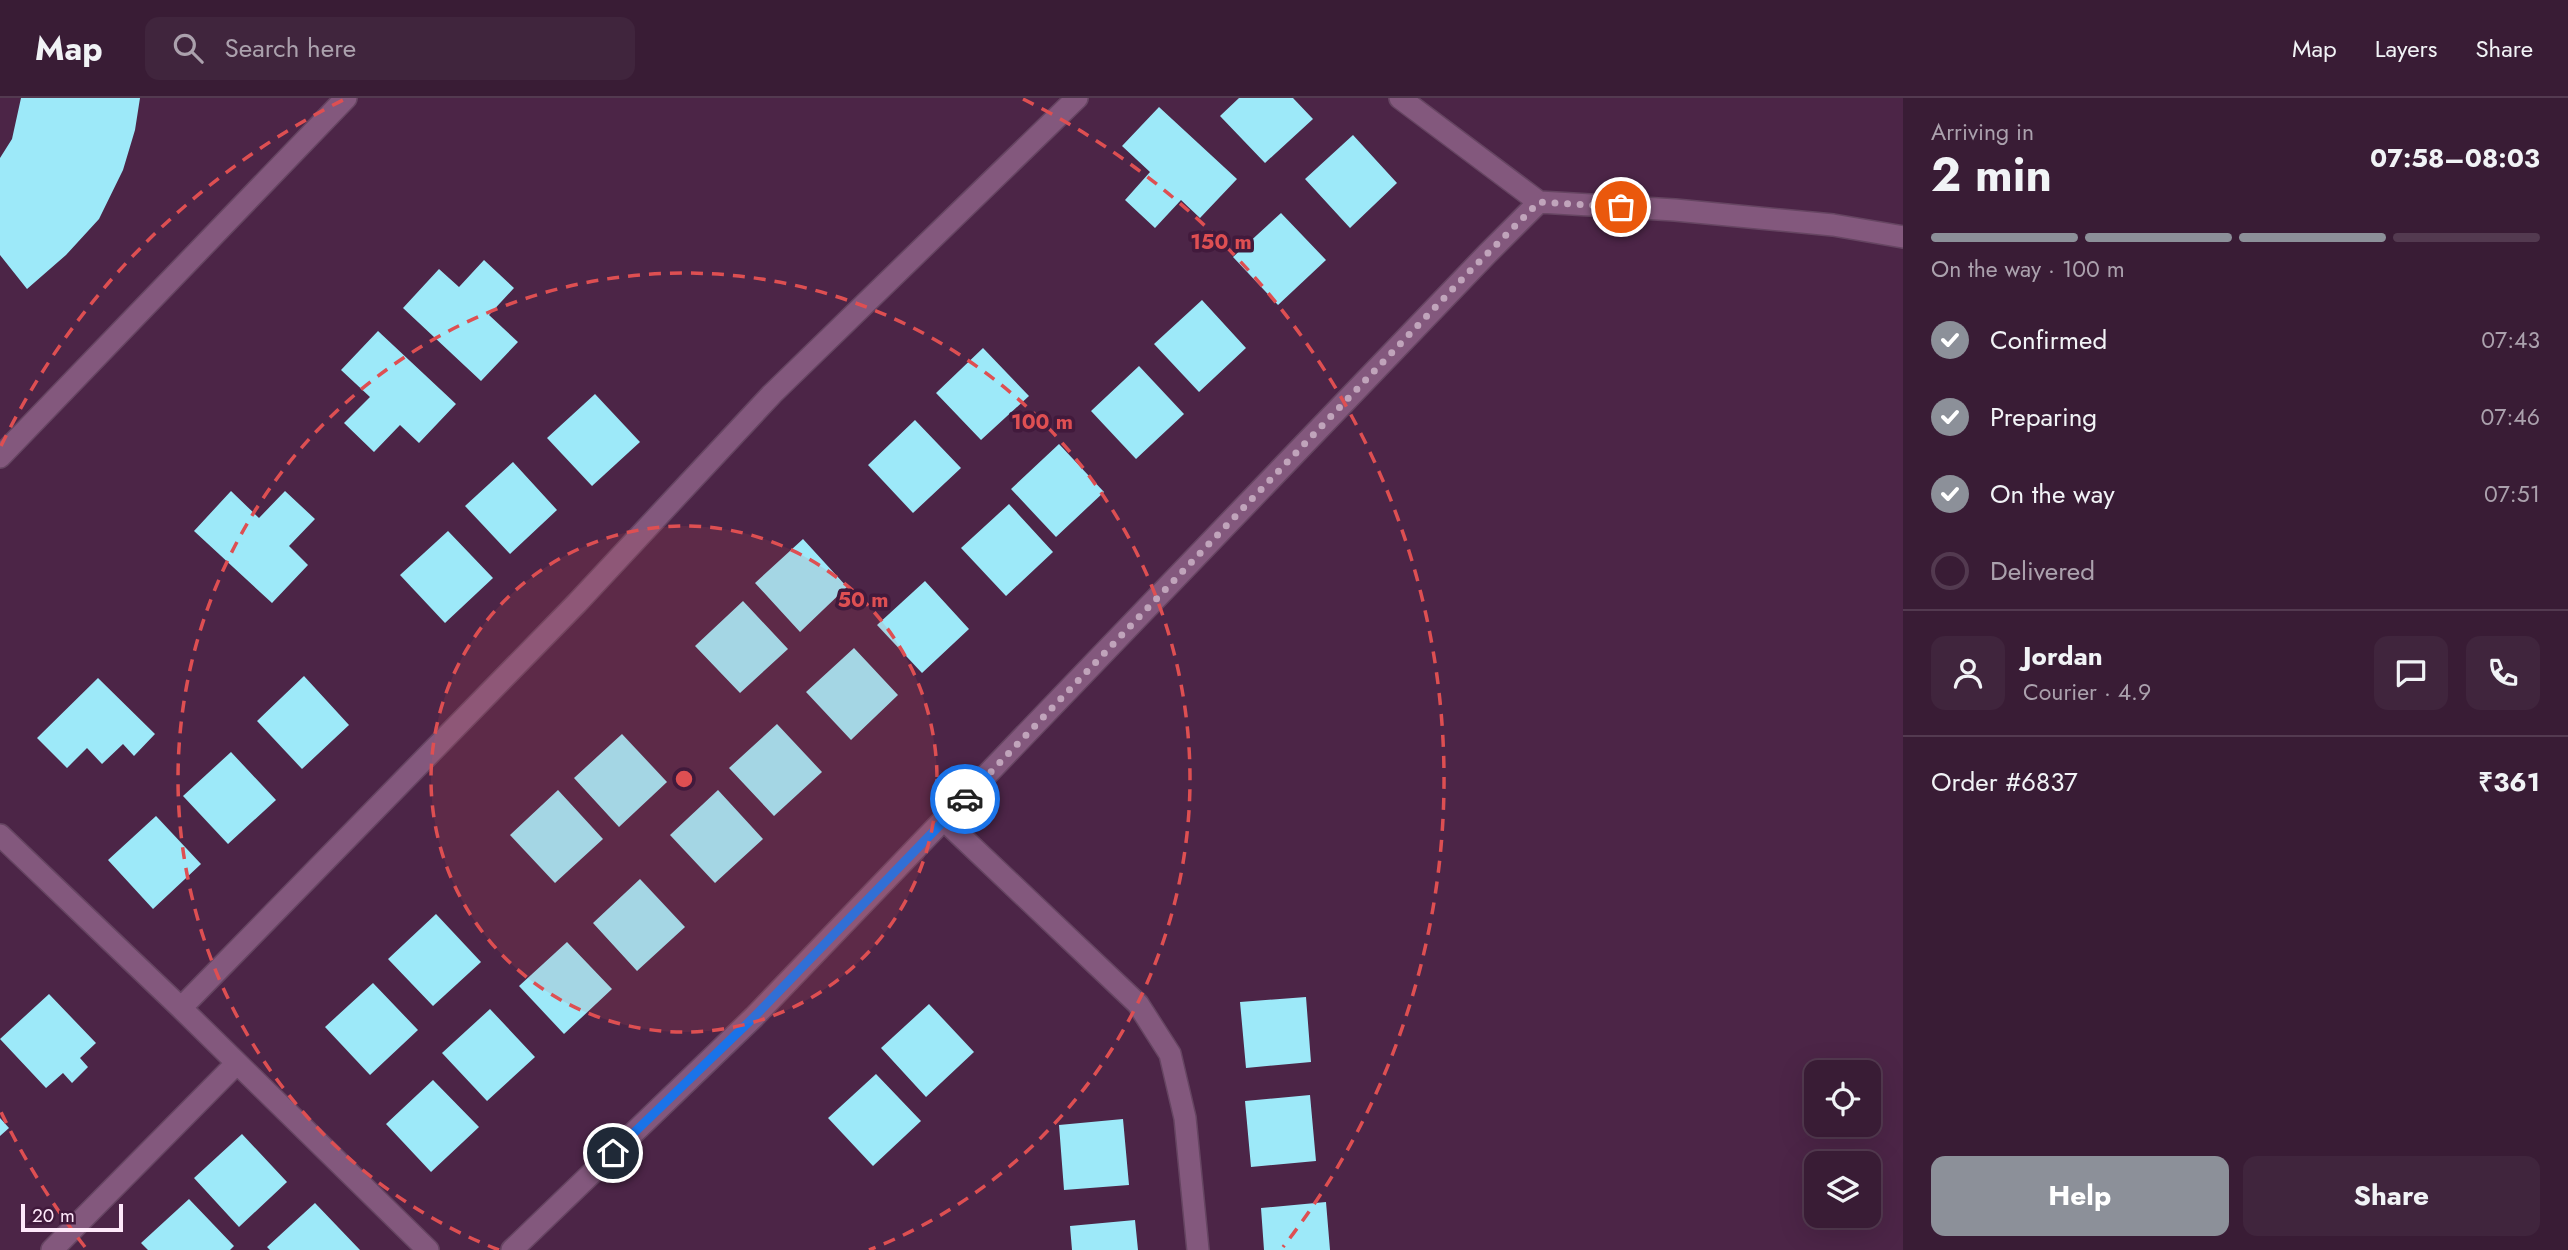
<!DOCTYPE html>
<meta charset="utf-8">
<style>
:root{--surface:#391c35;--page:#40253d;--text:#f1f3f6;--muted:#aba1ad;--line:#533a50;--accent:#8c9099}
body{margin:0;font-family:Jost,sans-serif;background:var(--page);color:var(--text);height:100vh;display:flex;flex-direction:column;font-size:26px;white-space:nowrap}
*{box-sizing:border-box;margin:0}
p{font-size:23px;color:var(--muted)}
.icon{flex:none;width:38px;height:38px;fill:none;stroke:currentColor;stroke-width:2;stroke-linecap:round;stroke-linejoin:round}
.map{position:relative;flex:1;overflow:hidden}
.side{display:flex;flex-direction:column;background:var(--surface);width:665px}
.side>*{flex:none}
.controls{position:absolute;left:1804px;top:962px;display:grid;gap:14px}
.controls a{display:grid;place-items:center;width:77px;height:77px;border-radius:14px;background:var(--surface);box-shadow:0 7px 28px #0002,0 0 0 2px var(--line);font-size:35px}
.scale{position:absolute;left:21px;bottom:18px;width:102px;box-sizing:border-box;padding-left:7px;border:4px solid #fee9fa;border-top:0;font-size:19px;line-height:24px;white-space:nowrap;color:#fee9fa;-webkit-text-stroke:5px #411a3c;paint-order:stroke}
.pin{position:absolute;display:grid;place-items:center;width:60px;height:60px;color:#fff;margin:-30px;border:4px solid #fff;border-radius:50%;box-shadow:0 2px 7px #0007}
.courier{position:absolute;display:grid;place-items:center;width:70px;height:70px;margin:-35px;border:5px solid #1a73e8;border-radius:50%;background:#fff;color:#222;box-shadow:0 2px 9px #0007}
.headline em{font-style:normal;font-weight:700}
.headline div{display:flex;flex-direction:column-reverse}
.headline{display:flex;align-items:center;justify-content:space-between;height:119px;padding:0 28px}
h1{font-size:46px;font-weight:700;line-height:52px}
.bar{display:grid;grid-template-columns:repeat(4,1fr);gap:10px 7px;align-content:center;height:84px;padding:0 28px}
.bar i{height:9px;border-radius:5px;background:var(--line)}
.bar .active{background:var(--accent)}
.bar p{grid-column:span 4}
.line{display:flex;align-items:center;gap:18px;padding:0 28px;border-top:2px solid var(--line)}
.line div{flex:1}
.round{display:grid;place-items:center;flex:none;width:74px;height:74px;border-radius:14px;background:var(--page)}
ol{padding:0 28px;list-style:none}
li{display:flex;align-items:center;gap:21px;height:77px}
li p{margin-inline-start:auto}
li .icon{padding:7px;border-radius:50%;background:var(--accent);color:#fff;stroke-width:4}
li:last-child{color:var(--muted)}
li i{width:38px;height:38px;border:4px solid var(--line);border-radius:50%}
.button{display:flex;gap:14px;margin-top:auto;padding:14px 28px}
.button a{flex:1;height:80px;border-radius:14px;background:var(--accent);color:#fff;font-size:28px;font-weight:700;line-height:80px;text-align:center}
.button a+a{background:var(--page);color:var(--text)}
header{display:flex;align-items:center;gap:42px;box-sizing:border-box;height:98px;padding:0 35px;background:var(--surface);border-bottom:2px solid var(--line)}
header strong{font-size:33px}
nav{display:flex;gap:38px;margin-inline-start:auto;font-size:24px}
.search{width:490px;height:63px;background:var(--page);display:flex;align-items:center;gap:18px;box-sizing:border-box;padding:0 24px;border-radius:14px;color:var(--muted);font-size:26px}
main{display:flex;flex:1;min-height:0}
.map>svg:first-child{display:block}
.building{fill:#9de9f9}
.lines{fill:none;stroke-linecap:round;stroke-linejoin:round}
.minor-casing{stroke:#664562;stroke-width:24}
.minor{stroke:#83587d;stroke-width:21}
.done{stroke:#c0a4bb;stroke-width:7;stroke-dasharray:0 12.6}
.route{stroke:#1a73e8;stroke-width:9}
.ring{fill:none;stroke:#de4f52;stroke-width:3.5;stroke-dasharray:12 9}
.centre{fill:#de4f52;stroke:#411a3c;stroke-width:3.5}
.ring-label{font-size:21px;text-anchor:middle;font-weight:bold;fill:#de4f52;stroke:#411a3c;stroke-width:7;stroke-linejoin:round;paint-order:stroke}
</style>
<header>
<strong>Map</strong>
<div class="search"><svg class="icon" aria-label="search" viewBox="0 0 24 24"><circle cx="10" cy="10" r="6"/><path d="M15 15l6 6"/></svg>Search here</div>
<nav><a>Map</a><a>Layers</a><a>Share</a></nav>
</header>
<main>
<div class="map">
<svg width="1903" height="1152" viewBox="0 0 1903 1152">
<rect width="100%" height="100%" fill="#4c2547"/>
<path class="building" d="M21 0H140L135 32 123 72 99 121 66 157 27 191 0 157V60L12 41Z
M1239 0H1293L1313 21 1265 65 1220 18Z
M1159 9 1237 81 1200 120 1181 102 1155 130 1125 102 1150 74 1122 48Z
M1353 37 1397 85 1350 130 1305 81Z
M1281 115 1326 162 1278 207 1233 159Z
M484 162 514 190 489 217 518 244 481 283 403 210 439 171 459 189Z
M1202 202 1246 250 1199 294 1154 246Z
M378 233 456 306 419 345 400 327 374 354 344 325 370 299 341 272Z
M983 250 1029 298 981 342 936 295Z
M1139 268 1184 316 1136 361 1091 313Z
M595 296 640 344 592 388 547 340Z
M915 322 961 370 913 415 868 367Z
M1059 346 1104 394 1056 439 1011 391Z
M513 364 557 412 510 456 465 408Z
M231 393 259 420 285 393 315 421 289 448 308 467 272 505 194 433Z
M1009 406 1053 454 1006 498 961 450Z
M448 433 493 480 445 525 400 477Z
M803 441 847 489 800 534 755 485Z
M925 483 969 531 922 575 877 527Z
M743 503 788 551 740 595 695 548Z
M854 550 898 597 851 642 806 594Z
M304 578 349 627 302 671 257 623Z
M98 580 155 636 134 658 123 646 102 666 87 650 67 670 37 640Z
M777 626 822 674 774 718 729 670Z
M622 636 667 684 619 729 574 680Z
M231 654 276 702 228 746 183 698Z
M558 692 603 741 555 785 510 737Z
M718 692 763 741 715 785 670 737Z
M156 718 201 766 153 811 108 762Z
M640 781 685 829 637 873 593 825Z
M436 816 481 864 433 908 388 861Z
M567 844 612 891 564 936 519 888Z
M373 885 418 932 370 977 325 929Z
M49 896 96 945 80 960 88 969 72 985 63 975 46 990 0 941Z
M1306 899 1311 964 1246 970 1240 904Z
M929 906 974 954 926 999 881 950Z
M490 911 535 959 487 1003 442 955Z
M876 976 921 1023 873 1068 828 1020Z
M433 982 479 1029 431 1074 386 1026Z
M1310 997 1316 1063 1251 1069 1245 1003Z
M0 1020 9 1030 0 1038Z
M1123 1021 1129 1087 1064 1092 1059 1027Z
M242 1036 287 1084 239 1129 194 1080Z
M189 1101 234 1148 230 1152H148L141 1145Z
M1326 1104 1330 1152H1264L1261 1110Z
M315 1105 360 1152H270L267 1149Z
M1135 1122 1138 1152H1072L1070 1128Z"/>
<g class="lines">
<g class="minor-casing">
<path id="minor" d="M1400 0 1539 104 1675 112 1833 127 1903 139
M0 359 346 0
M945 723 1138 906 1170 956 1185 1020 1198 1152
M0 737 181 910 428 1152
M181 910 577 505 772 296 1077 0
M52 1152 237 965
M512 1152 754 919 1487 156 1539 104"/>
</g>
<use href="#minor" class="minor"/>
</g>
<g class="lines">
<path class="done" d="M965 701 1468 175 1539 104 1621 109"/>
<path class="route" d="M613 1055 754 919 965 701"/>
</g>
<circle cx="684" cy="681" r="253" fill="#de4f52" fill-opacity=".12"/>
<g class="ring">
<circle cx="684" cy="681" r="253"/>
<path d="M499 1152A506 506 0 1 1 869 1152"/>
<path d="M85 1149A760 760 0 0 1 1 1014M1 348A760 760 0 0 1 345 1M1023 1A760 760 0 0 1 1283 1149"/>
</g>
<circle cx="684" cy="681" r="10" class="centre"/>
<g class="ring-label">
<text x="1221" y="151">150 m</text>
<text x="1042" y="331">100 m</text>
<text x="863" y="509">50 m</text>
</g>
</svg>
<div class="controls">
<a><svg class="icon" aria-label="locate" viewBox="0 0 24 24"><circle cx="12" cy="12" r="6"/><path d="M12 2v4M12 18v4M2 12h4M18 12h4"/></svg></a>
<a><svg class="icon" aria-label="layers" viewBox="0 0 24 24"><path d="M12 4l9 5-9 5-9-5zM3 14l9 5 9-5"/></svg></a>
</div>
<div class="scale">20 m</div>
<div class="pin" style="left:1621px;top:109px;background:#ea580c"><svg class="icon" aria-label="bag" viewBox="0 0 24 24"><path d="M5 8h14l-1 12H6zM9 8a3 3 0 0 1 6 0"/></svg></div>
<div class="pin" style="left:613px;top:1055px;background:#1f2937"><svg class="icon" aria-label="home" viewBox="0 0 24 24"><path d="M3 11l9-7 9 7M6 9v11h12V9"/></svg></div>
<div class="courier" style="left:965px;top:701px"><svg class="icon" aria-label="car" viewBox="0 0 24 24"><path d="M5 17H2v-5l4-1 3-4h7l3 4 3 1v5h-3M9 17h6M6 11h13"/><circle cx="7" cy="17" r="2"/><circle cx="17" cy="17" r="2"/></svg></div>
</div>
<section class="side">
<div class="headline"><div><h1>2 min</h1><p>Arriving in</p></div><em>07:58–08:03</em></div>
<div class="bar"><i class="active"></i><i class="active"></i><i class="active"></i><i></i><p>On the way · 100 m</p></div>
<ol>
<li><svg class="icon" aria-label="check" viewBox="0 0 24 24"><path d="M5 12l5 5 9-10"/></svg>Confirmed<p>07:43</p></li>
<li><svg class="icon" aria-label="check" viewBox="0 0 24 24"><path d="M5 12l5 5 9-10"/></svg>Preparing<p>07:46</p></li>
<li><svg class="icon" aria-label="check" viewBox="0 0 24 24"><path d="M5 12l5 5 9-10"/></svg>On the way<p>07:51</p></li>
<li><i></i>Delivered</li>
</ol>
<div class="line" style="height:126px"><a class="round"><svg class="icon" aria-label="person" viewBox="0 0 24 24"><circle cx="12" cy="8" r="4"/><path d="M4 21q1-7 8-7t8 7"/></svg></a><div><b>Jordan</b><p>Courier · 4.9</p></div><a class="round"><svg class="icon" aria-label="chat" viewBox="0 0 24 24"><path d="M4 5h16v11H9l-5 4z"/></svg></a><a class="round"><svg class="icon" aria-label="phone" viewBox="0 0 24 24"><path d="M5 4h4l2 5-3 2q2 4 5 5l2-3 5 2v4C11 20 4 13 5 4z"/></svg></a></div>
<div class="line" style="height:91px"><div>Order #6837</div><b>₹361</b></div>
<div class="button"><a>Help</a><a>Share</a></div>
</section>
</main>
